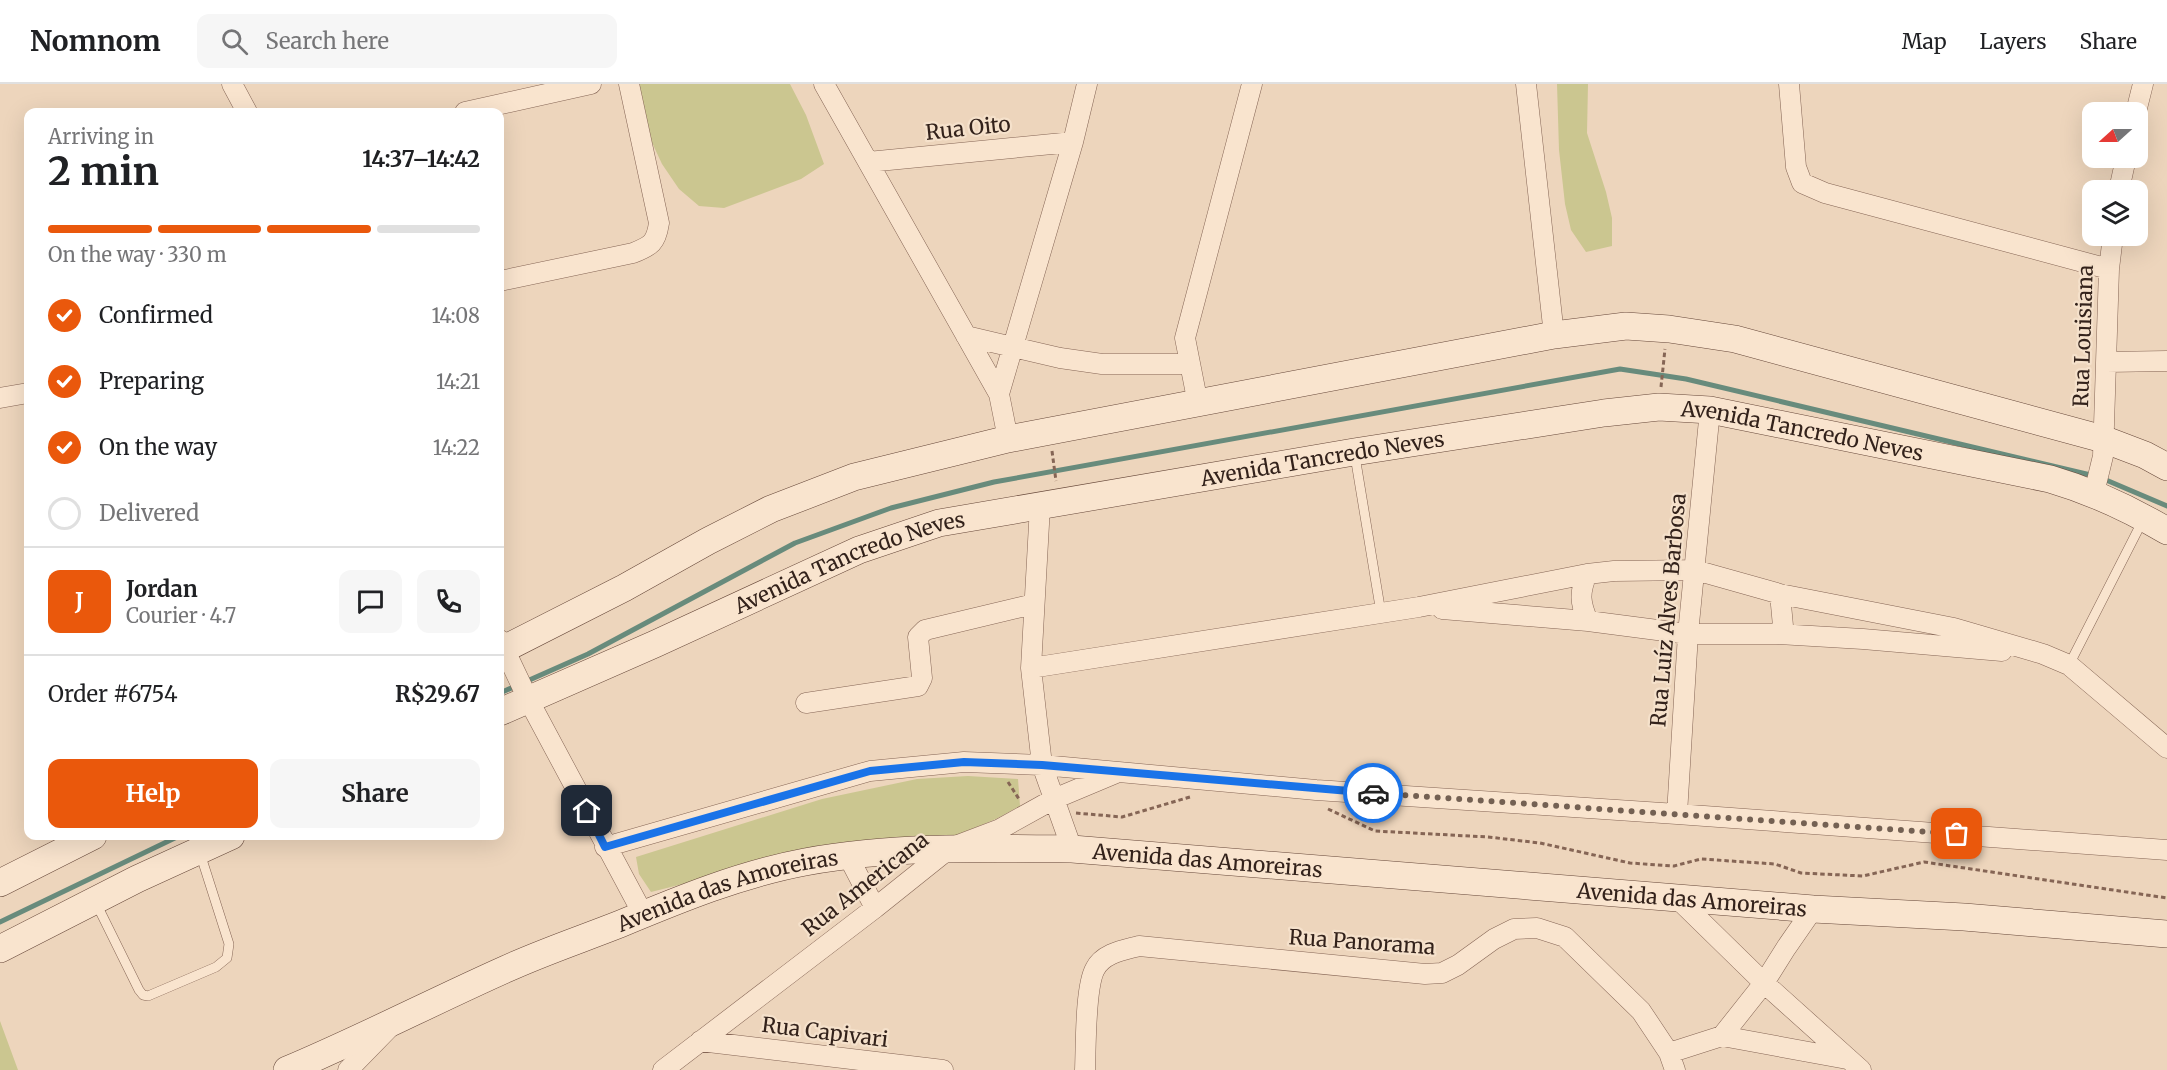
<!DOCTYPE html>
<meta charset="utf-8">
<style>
:root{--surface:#fff;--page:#f6f6f6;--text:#202124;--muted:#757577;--line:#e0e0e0;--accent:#ea580c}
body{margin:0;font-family:Merriweather,serif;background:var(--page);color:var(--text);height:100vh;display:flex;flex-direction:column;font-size:22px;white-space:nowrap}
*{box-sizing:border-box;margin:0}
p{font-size:20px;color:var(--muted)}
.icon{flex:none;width:33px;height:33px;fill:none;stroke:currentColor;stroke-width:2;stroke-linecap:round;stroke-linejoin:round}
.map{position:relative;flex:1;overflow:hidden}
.details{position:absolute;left:24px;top:24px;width:480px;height:732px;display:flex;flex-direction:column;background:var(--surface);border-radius:12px;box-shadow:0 6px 24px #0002}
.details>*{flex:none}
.needle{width:39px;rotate:249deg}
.buttons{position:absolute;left:2082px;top:18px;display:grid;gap:12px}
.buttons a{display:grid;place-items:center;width:66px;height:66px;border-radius:12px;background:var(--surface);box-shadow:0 6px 24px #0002;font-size:30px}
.pin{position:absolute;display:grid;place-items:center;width:51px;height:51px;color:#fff;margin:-26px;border-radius:12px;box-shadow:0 3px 9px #0006}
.courier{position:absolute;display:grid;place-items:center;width:60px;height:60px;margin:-30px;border:4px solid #1a73e8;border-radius:50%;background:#fff;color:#222;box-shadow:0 2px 8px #0007}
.summary em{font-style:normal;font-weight:700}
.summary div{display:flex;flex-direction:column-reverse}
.summary{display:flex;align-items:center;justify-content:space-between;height:102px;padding:0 24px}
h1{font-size:39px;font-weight:700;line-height:45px}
.bar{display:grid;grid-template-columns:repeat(4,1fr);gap:9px 6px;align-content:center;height:72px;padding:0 24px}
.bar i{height:8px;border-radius:4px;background:var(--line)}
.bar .selected{background:var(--accent)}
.bar p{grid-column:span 4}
.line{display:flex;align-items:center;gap:15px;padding:0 24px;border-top:2px solid var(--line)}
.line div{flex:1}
.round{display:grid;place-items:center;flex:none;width:63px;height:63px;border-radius:12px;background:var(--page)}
ol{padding:0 24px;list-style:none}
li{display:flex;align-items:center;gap:18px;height:66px}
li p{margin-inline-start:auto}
li .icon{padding:6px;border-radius:50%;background:var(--accent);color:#fff;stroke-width:4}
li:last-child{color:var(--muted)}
li i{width:33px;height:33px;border:3px solid var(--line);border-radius:50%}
.cta{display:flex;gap:12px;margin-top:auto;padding:12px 24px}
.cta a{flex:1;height:69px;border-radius:12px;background:var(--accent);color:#fff;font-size:24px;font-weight:700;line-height:69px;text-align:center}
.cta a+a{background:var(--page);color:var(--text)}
header{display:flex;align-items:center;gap:36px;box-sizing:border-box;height:84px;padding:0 30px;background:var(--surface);border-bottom:2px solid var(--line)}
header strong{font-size:28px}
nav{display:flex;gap:33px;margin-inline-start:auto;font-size:21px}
.search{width:420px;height:54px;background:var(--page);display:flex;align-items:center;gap:15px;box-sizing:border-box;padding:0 21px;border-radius:12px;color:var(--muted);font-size:22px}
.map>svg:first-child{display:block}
.green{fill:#cbc690}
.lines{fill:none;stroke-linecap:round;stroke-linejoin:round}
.stream{stroke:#688b7c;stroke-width:5}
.service-casing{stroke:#856555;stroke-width:10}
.minor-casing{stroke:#856555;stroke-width:21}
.secondary-casing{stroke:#664739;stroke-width:28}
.path{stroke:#856555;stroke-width:3;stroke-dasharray:4.5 3;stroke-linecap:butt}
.service{stroke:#f9e4ce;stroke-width:9}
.minor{stroke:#f9e4ce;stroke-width:20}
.secondary{stroke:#f9e4ce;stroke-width:27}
.done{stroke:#746153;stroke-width:6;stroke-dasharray:0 10.8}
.route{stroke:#1a73e8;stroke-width:8}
.labels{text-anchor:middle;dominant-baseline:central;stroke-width:4.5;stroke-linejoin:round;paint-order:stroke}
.street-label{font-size:21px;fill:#33221b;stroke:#f5e1cb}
</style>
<header>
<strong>Nomnom</strong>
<div class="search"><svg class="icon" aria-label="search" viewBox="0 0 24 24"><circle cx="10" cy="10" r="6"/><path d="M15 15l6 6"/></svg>Search here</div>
<nav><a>Map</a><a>Layers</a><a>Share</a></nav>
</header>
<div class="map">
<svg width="2167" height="986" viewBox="0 0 2167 986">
<rect width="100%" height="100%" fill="#edd5bc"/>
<path class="green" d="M636 0H790L806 31 824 80 801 95 724 124 699 122 679 105 662 80 648 50Z
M1557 0H1588L1587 49 1606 108 1612 134V162L1586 168 1571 146 1565 120 1559 66Z
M968 692 1018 695 1020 722 996 735 931 762 747 784 651 808 639 790 636 773 822 715 917 695Z
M0 937 18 986H0Z"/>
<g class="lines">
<path class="stream" d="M500 609 588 570 795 459 891 424 994 398 1620 285 1686 295 2099 393 2167 422
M0 838 179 752"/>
<g class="service-casing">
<path id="service" d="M1355 372 1381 529
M2069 581 2143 436
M96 819 139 906 143 911 148 912 216 883 227 874 229 860 200 769"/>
</g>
<g class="minor-casing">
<path id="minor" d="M232 0 247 28
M824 0 999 310 1008 355
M1526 0 1554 251
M1789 0 1796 83 1802 99 1825 109 2109 185
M465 28 591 0
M2136 28 2143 0
M868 78 1073 58
M2119 106 2126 74
M500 197 633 169C651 162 656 159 659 139L629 0
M966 252 1060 274 1102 280H1190
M2107 278 2167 277
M999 310 1073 58 1087 0
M0 314 28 309
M1198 320 1185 254 1252 0
M2094 409 2103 372 2109 185 2113 152
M1040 422 1031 584 1042 681 1072 765
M1587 490C1579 509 1580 519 1588 537
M1442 525 1588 537 1688 550H1777L1863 555 2002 567
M1777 550 1783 542 1780 510
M500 556 528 615 643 830
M1031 584 1419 523 1587 490 1614 487 1695 486 1780 510 1954 544 2043 570 2069 581 2167 664
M806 619 918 602 922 594 918 553 925 546 1034 520
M1677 730 1688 550 1710 326
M605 763 870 687 964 678 1042 681 1316 706 1677 730 2167 766
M848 772 875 824
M1677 814 1764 899 1861 986
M1722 952 1764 899 1786 864 1813 825
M700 957 943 986
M1669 969 1722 952 1847 975
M348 986 388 945
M663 986 875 824 950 764 1000 745 1054 715 1116 689
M1085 986C1086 963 1085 903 1095 885 1103 869 1124 866 1139 862L1425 890 1442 889 1458 881 1494 855 1514 845 1537 844 1565 853 1641 927 1669 969 1675 986"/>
</g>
<g class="secondary-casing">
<g id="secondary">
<path d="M500 567 624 504 708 457 771 425 854 393 1008 355 1554 251 1626 242 1669 245 1735 255 2103 355 2145 371 2167 383"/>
<path id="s1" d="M500 628 655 560 859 466 939 439 1354 368 1604 329 1659 323 1710 326 2050 395C2091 407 2130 425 2167 447"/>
<path d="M0 799 93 752"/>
<path d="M0 865 137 795 231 752"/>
<path id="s2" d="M287 986C361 955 432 918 506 885 543 868 582 855 620 840 680 815 741 790 805 778 893 762 983 764 1072 765L1813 825 1964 833 2167 850"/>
</g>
</g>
<path class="path" d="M1661 303 1665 265
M1052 367 1056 397
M1008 698 1019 715
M1328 725 1375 747 1488 753 1540 759 1630 779 1674 782 1701 775 1775 780 1801 789 1863 792 1924 778 2167 814
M1076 729 1122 733 1190 713"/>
<use href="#service" class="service"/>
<use href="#minor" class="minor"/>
<use href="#secondary" class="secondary"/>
</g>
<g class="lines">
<path class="done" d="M1373 709 1957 750"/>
<path class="route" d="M587 727 605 763 870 687 964 678 1042 681 1373 709"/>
</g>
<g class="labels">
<g class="street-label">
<text transform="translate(968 44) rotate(-6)">Rua Oito</text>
<text transform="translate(2083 252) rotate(-88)">Rua Louisiana</text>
<text stroke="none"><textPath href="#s1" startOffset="1353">Avenida Tancredo Neves</textPath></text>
<text stroke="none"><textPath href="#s1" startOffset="867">Avenida Tancredo Neves</textPath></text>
<text stroke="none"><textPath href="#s1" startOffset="381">Avenida Tancredo Neves</textPath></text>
<text transform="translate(1668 526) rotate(-85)">Rua Luíz Alves Barbosa</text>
<text stroke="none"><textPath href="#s2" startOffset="963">Avenida das Amoreiras</textPath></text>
<text transform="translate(865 800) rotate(-38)">Rua Americana</text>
<text stroke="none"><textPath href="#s2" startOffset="477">Avenida das Amoreiras</textPath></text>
<text stroke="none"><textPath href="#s2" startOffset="1449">Avenida das Amoreiras</textPath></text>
<text transform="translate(1362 858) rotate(4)">Rua Panorama</text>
<text transform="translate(825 948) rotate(7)">Rua Capivari</text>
</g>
</g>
</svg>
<div class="buttons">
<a><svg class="needle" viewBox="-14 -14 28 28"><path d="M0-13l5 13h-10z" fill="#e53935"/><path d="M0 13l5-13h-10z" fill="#757577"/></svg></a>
<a><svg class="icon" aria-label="layers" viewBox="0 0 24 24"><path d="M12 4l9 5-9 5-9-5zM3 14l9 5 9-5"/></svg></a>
</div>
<div class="pin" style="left:1957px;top:750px;background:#ea580c"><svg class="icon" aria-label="bag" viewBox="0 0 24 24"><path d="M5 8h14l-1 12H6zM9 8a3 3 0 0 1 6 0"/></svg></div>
<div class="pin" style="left:587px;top:727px;background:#1f2937"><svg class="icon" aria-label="home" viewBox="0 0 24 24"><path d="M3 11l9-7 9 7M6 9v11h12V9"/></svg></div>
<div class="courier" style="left:1373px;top:709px"><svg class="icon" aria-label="car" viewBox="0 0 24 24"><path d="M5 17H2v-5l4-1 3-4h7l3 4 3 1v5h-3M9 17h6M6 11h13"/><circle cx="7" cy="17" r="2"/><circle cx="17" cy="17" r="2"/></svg></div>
<section class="details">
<div class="summary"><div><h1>2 min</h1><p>Arriving in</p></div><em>14:37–14:42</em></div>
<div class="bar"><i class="selected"></i><i class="selected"></i><i class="selected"></i><i></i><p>On the way · 330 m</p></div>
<ol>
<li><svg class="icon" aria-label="check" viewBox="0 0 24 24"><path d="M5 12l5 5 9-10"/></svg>Confirmed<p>14:08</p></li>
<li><svg class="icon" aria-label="check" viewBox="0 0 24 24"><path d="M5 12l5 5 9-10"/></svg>Preparing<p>14:21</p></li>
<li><svg class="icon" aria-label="check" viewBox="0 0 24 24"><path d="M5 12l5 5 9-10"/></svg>On the way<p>14:22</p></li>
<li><i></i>Delivered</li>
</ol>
<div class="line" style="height:108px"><b class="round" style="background:var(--accent);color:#fff">J</b><div><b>Jordan</b><p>Courier · 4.7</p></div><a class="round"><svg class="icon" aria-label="chat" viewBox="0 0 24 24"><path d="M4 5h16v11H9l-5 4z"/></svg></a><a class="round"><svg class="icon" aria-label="phone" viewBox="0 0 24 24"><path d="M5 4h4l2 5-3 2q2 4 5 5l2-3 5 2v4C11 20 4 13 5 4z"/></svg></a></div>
<div class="line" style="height:78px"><div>Order #6754</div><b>R$29.67</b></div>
<div class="cta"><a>Help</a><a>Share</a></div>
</section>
</div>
